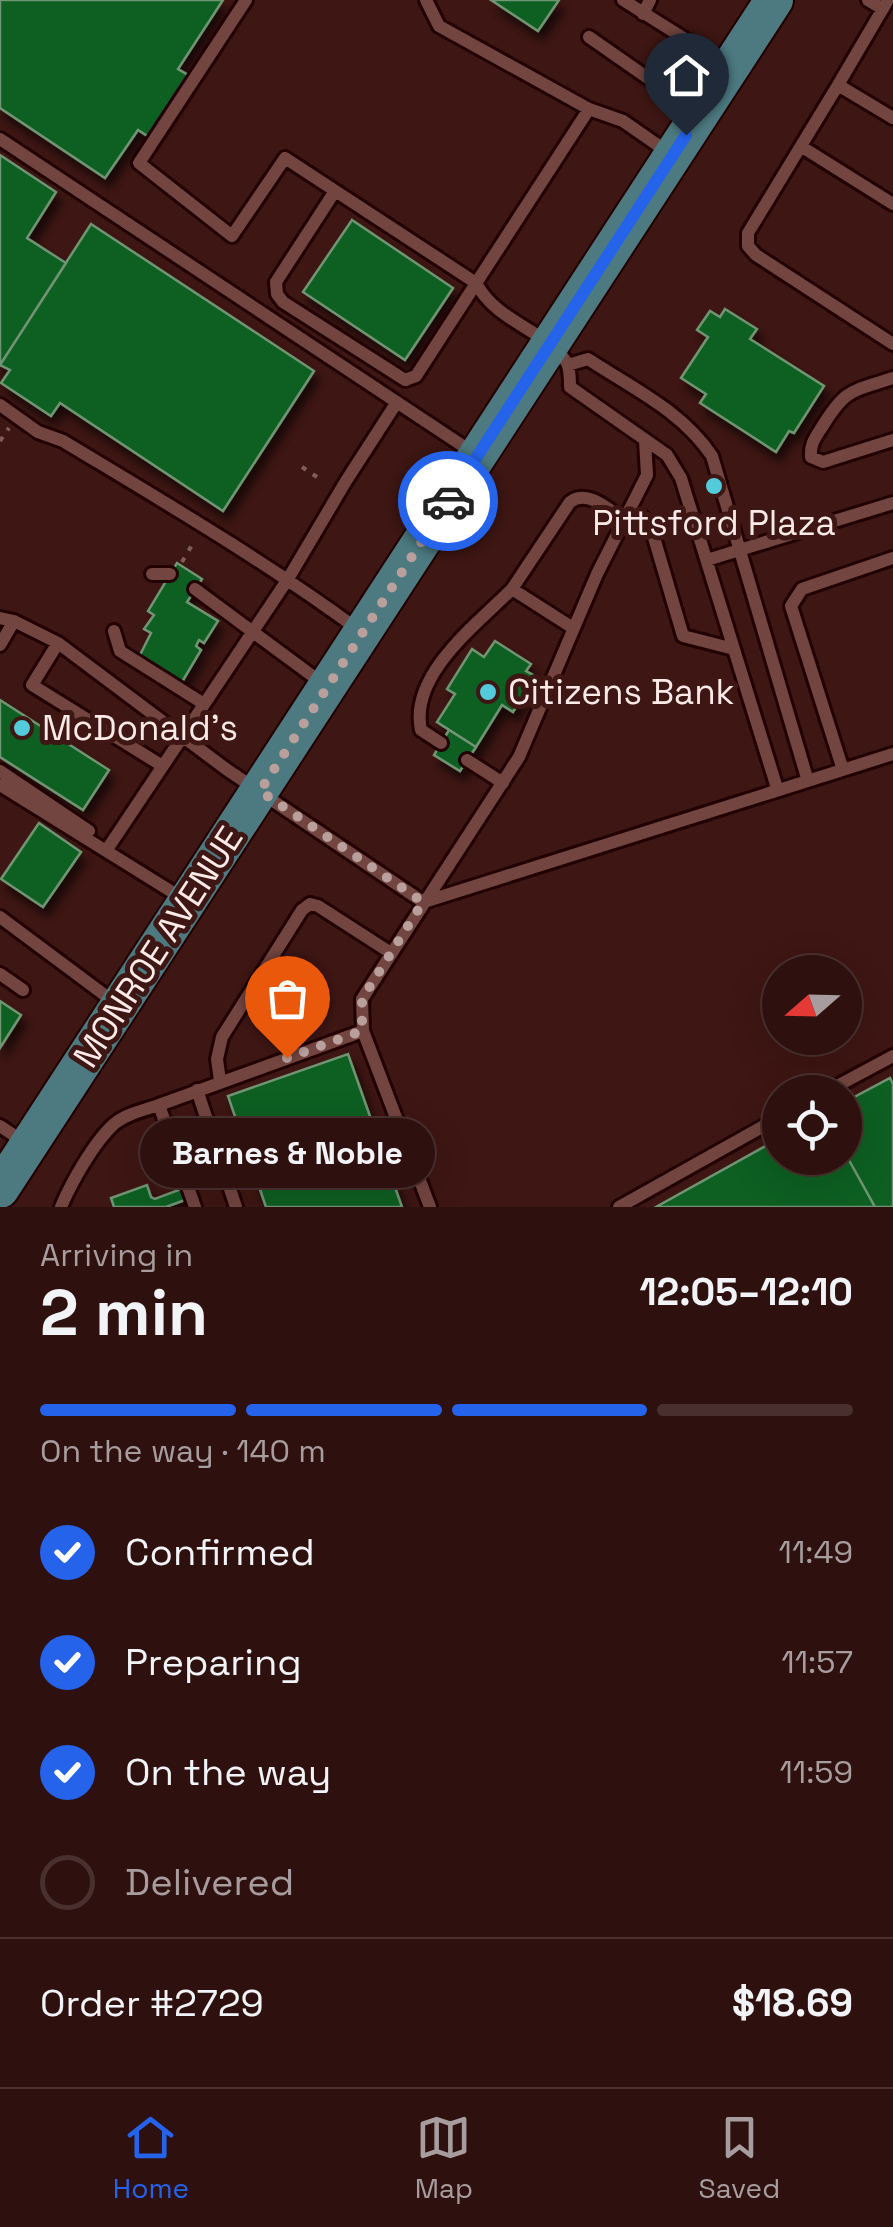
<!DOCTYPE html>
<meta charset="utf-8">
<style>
:root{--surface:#2e100e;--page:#3a1e1c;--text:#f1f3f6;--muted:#a79d9e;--line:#49302e;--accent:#2563eb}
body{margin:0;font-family:"Space Grotesk",sans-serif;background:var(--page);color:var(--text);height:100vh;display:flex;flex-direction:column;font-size:38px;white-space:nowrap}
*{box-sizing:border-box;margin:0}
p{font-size:32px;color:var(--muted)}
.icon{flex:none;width:55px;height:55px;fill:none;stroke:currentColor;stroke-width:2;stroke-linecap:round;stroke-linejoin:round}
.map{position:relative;height:1207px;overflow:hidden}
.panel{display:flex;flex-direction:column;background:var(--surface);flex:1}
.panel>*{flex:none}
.needle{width:65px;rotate:250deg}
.controls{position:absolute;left:762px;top:955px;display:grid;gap:20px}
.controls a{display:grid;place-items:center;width:100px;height:100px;border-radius:50%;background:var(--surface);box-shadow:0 10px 40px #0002,0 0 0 2px var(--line);font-size:50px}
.pin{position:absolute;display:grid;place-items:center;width:85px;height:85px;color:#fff;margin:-102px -42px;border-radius:50% 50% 50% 0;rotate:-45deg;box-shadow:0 0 10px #0007}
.pin .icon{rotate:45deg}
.courier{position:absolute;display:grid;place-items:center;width:100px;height:100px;margin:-50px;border:8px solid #2563eb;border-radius:50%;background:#fff;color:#222;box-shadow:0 2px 12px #0007}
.bubble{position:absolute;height:70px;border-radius:35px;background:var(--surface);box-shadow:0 10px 40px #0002,0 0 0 2px var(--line);font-size:32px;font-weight:800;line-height:70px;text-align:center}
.overview em{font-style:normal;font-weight:800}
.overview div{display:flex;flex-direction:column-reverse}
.overview{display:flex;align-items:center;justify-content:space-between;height:170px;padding:0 40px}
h1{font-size:65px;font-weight:800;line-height:75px}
.bar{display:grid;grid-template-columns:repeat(4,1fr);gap:15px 10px;align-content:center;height:120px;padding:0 40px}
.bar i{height:12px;border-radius:8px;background:var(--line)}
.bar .selected{background:var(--accent)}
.bar p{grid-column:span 4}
.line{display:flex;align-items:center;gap:25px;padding:0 40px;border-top:2px solid var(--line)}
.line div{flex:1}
ol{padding:0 40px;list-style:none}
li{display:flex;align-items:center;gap:30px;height:110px}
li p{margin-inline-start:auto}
li .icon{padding:10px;border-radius:50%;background:var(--accent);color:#fff;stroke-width:4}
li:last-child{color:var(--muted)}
li i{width:55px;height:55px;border:5px solid var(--line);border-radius:50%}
.menu{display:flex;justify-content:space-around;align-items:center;height:140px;border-top:2px solid var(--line);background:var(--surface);font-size:28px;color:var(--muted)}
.menu a{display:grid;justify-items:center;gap:5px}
.menu .selected{color:var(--accent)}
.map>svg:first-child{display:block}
.building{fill:#105e22;stroke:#709573;stroke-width:2.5;filter:url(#shadow)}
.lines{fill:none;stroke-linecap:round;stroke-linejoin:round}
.service-casing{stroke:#220001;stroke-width:18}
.primary-casing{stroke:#220001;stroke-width:42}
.path{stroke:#7e5d5b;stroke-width:4;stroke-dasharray:5 8;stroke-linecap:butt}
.service{stroke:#724540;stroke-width:12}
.primary{stroke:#4c7a80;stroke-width:38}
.done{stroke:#b9a09d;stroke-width:10;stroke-dasharray:0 18}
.route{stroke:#2563eb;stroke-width:12}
.poi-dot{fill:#53cbda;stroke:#3e1613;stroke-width:4}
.labels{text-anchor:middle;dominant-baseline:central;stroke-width:10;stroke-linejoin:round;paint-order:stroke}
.poi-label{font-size:35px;fill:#fbeae8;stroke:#3e1613;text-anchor:start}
.street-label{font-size:35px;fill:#fbeae8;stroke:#3e1613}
</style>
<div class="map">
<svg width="893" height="1207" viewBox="0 0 893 1207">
<defs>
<filter id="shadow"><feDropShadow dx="5" dy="9" stdDeviation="5" flood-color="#0009"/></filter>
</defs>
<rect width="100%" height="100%" fill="#3e1613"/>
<path class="building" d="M0 0H223L178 69 188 75 149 137 138 130 105 178 0 108Z
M491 0H559L538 31Z
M0 155 56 192 27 238 66 263 0 365Z
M352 220 453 288 405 360 303 292Z
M91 224 314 371 223 511 60 403 51 416 1 383 10 370 0 365Z
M725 309 757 329 750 339 824 386 794 433 789 431 776 452 700 403 706 394 681 378 708 337 697 330 710 311 720 317Z
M177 563 202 579 187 602 218 621 204 643 199 640 196 646 201 650 182 682 140 655 151 633 144 629 154 615 148 611Z
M495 641 531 664 526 671 535 676 513 712 502 705 476 747 437 722 455 694 447 689 472 649 484 657Z
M0 700 109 770 83 810 0 757Z
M449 730 476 747 460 771 434 755Z
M39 823 81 852 43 907 1 879Z
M0 1001 21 1015 0 1048Z
M348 1054 402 1207H266L228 1096Z
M890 1078 893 1084V1207H875L845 1153V1102Z
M780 1138V1158H845V1153L875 1207H656Z
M147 1185 151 1197 155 1199 181 1189 185 1200 166 1207H114L111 1198Z"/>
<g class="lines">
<g class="service-casing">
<path id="service" d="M246 0 139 163 232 236 285 158 476 283C497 323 547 330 567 363 570 369 570 380 570 387L667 455 681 478 777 788
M426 0 439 26 589 109 623 121 669 153
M623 0 728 66
M868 0 883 9
M643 14 650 0
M589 37 698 113
M838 85 888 0
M893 118 838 85 748 233V246L756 255 893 344
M0 139 475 454
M802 147 893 204
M335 191 276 282 277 294 283 302 405 380 416 376 589 109
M568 365 588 359C632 388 682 411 712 456L807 778
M893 378C851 392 846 388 822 427 815 438 810 444 811 457L823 462 893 440
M0 405 38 432 63 441C164 502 265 561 360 631
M707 560 893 503
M152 574H170
M195 589 326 686
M0 618 14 621 58 643 226 769 423 902
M573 628 512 589 570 502C588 489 608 509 624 520L641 516 650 524 683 636 734 649
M114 631 120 651 204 704
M58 643 32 685 161 765
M0 645 14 621
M441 743 421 730C409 675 477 624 512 589
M467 760 503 783
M843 770 791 606 802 589 893 558
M0 771 89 831
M0 785 185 900
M106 851 288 579 346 481 397 402
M424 902 893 754
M0 917 114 1002
M0 974 23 990
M220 1081 217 1059 222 1037 302 910 310 904 318 906 391 953
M197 1090 236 1207
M826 1092 893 1056
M159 1105 363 1031
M0 1126 27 1144
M61 1207C71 1183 94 1142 114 1124 126 1114 144 1110 159 1105L195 1207
M430 1207 363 1031 362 999 519 757 597 574 647 475 645 441
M619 1207 780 1117"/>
</g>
<g class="primary-casing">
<path id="primary" d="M0 1189 774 0"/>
</g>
<path class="path" d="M0 441 9 428
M302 467 317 477
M182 562 195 540"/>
<use href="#service" class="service"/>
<use href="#primary" class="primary"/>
</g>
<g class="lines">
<path class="done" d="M287 1058 362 1031V999L423 902 260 791 448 501"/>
<path class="route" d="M448 501 686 135"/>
</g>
<g class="poi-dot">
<circle cx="714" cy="486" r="10"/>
<circle cx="488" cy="692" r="10"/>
<circle cx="22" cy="728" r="10"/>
</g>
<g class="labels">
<g class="poi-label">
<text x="714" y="523" text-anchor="middle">Pittsford Plaza</text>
<text x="508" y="692">Citizens Bank</text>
<text x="42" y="728">McDonald's</text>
</g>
<g class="street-label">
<text transform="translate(158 947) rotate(-57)">MONROE AVENUE</text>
</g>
</g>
</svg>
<div class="controls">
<a><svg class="needle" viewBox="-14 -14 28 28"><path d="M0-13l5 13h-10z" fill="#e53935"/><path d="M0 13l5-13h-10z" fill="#a79d9e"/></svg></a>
<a><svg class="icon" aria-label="locate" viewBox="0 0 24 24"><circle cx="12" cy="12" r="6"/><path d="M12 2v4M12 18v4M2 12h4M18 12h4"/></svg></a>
</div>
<div class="pin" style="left:287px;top:1058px;background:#ea580c"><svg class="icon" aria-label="bag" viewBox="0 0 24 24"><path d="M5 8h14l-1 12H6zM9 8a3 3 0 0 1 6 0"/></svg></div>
<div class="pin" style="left:686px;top:135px;background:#1f2937"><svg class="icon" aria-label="home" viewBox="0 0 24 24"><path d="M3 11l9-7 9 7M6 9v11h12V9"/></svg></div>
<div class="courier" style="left:448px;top:501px"><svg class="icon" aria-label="car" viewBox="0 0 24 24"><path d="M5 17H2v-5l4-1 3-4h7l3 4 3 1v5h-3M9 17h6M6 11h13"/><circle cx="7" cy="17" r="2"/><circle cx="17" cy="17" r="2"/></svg></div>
<div class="bubble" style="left:140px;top:1118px;width:295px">Barnes &amp; Noble</div>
</div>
<section class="panel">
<div class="overview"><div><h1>2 min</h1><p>Arriving in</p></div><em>12:05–12:10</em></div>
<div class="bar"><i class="selected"></i><i class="selected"></i><i class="selected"></i><i></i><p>On the way · 140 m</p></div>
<ol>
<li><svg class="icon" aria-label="check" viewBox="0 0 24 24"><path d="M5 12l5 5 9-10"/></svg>Confirmed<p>11:49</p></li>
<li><svg class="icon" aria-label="check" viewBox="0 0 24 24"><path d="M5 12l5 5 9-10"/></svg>Preparing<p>11:57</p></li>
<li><svg class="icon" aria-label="check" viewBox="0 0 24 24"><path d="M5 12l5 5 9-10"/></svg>On the way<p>11:59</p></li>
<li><i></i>Delivered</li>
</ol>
<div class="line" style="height:130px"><div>Order #2729</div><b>$18.69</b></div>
</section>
<nav class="menu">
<a class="selected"><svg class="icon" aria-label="home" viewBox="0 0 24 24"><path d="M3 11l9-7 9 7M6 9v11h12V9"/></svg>Home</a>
<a><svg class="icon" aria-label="map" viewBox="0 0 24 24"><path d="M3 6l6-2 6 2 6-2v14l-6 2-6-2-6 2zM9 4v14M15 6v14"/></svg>Map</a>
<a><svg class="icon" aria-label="saved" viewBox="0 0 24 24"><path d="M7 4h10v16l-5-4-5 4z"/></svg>Saved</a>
</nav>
